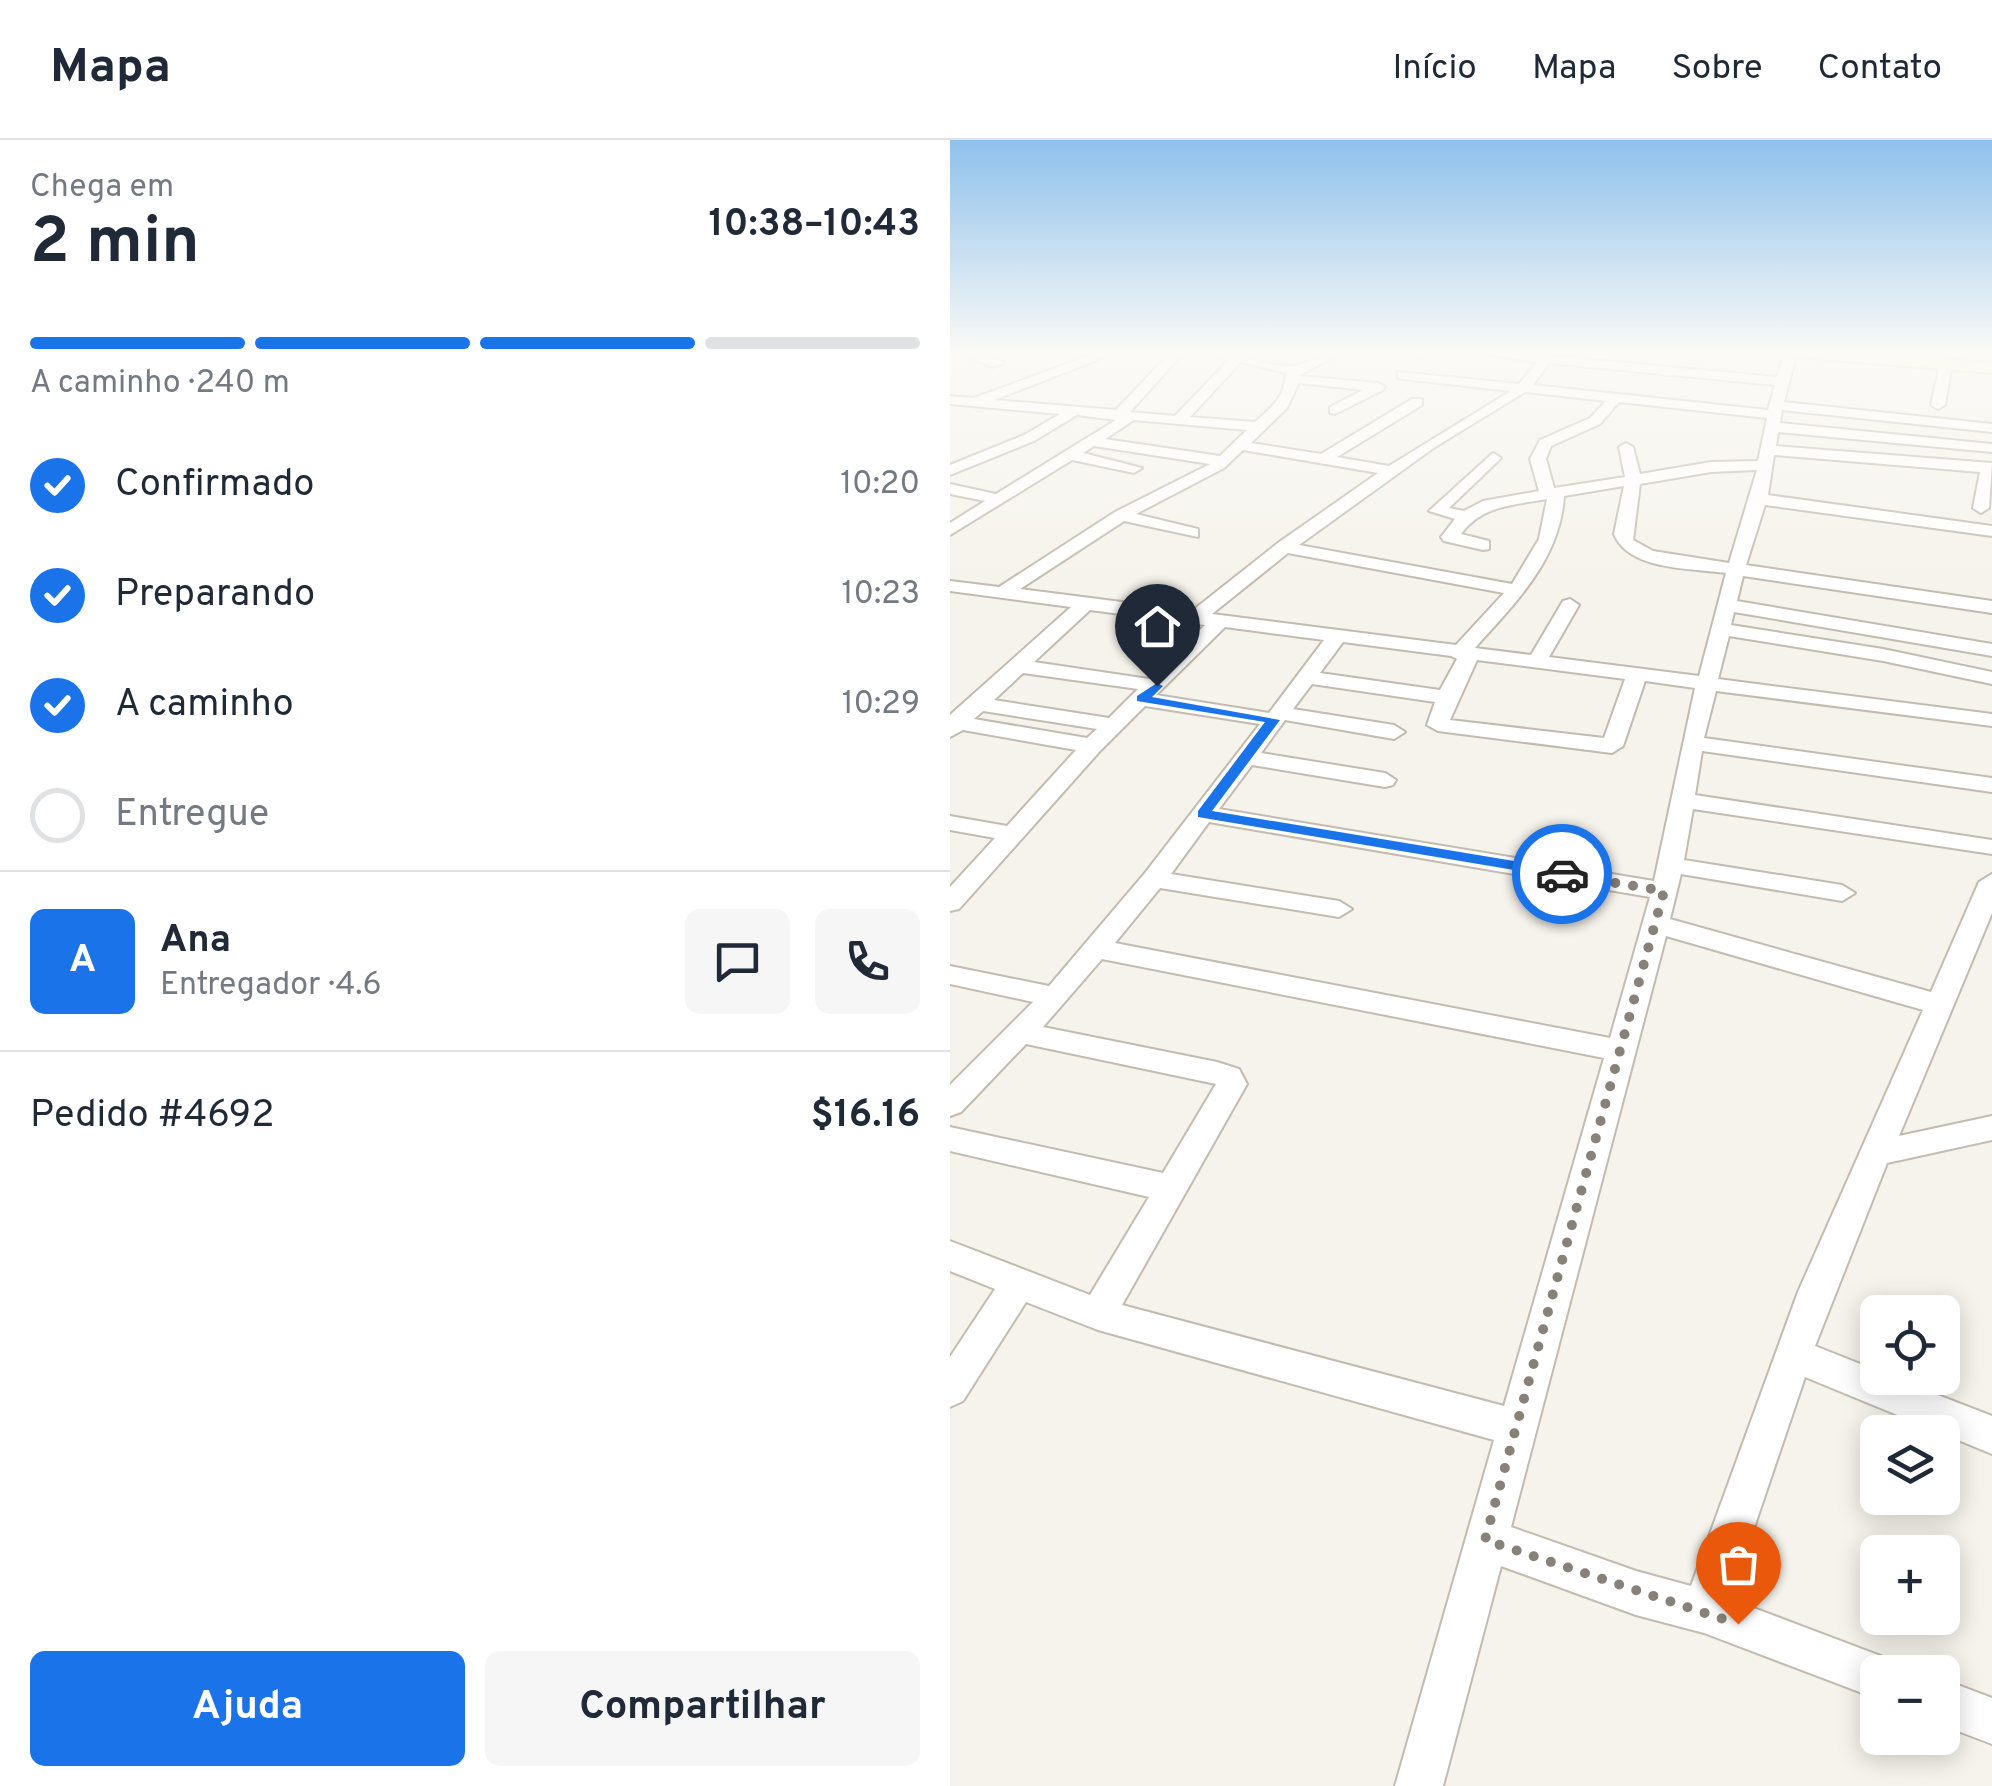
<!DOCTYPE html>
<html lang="pt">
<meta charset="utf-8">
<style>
:root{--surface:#fff;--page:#f6f6f7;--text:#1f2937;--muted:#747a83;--line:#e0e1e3;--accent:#1a73e8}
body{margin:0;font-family:Overpass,sans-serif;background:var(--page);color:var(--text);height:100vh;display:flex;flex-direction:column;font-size:38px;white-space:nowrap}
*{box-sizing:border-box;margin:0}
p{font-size:32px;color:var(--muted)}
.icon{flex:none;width:55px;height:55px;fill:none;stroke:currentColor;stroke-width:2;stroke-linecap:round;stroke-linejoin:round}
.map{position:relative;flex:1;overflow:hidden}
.panel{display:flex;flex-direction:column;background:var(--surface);width:950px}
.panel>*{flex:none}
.fabs{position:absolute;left:910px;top:1155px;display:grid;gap:20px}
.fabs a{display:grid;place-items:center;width:100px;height:100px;border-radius:15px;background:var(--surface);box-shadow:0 5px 25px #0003;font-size:50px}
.pin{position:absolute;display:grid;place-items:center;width:85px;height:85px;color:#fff;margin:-102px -42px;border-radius:50% 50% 50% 0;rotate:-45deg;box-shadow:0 0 10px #0007}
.pin .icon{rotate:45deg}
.courier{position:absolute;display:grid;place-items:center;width:100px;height:100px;margin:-50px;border:8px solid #1a73e8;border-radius:50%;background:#fff;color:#222;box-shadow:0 2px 12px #0007}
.overview em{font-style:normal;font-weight:700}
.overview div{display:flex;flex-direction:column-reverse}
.overview{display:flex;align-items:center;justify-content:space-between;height:170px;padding:0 30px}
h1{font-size:65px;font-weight:700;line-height:75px}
.bar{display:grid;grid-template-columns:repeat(4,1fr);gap:15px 10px;align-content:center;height:120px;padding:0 30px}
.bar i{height:12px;border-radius:8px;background:var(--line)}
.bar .current{background:var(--accent)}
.bar p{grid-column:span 4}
.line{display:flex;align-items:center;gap:25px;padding:0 30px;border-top:2px solid var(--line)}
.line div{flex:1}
.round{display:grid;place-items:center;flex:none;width:105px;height:105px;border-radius:15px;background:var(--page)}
ol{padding:0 30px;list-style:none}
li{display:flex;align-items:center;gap:30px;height:110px}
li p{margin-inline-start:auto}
li .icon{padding:10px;border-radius:50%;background:var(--accent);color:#fff;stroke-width:4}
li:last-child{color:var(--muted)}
li i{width:55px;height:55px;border:5px solid var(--line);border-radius:50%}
.action{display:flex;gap:20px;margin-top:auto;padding:20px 30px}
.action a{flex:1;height:115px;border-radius:15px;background:var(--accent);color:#fff;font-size:40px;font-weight:700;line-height:115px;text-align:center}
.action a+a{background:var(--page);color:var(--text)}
header{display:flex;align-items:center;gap:60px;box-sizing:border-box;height:140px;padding:0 50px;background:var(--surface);border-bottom:2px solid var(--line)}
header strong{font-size:48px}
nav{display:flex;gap:55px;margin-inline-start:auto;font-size:35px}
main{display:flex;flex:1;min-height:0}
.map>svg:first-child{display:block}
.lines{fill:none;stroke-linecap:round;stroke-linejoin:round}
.street-casing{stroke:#c2bbae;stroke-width:4}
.secondary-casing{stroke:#d6c79b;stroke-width:4}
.street{fill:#fff;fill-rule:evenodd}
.secondary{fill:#fff3cd;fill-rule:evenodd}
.route{fill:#1a73e8}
.done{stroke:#878178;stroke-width:10;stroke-dasharray:0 18}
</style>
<header>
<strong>Mapa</strong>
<nav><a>Início</a><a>Mapa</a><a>Sobre</a><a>Contato</a></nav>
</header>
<main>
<section class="panel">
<div class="overview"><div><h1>2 min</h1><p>Chega em</p></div><em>10:38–10:43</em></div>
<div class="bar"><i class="current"></i><i class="current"></i><i class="current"></i><i></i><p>A caminho · 240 m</p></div>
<ol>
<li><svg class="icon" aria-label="check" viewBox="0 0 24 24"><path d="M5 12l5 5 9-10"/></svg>Confirmado<p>10:20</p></li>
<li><svg class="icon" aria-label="check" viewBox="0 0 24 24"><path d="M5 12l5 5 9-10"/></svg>Preparando<p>10:23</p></li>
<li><svg class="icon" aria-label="check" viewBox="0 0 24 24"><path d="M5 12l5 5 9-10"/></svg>A caminho<p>10:29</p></li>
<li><i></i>Entregue</li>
</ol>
<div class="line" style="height:180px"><b class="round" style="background:var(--accent);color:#fff">A</b><div><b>Ana</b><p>Entregador · 4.6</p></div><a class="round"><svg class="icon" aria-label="chat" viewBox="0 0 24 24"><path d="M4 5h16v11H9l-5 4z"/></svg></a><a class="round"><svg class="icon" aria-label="phone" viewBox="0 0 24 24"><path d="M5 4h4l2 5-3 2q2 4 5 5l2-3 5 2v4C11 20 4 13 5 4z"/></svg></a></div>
<div class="line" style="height:130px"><div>Pedido #4692</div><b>$16.16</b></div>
<div class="action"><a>Ajuda</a><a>Compartilhar</a></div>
</section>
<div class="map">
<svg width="1042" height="1646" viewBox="0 0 1042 1646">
<rect width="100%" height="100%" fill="#f6f3ec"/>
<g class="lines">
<g class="street-casing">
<path id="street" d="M27 212 52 221 53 224 42 227 11 213Z
M149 212H168L44 260 166 270 221 212H234L180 272 225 276 279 220 257 212C285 212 310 225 338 226 355 227 373 212 392 212L349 236 428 243 435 247 433 250 385 274 380 273V267L413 250 349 243 337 268 301 303 371 314 462 259H472V265L387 317 439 326 561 251 453 239 448 238V232L569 244 587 222 520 212H604L602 216 827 237 835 212H847L834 262 1042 284V292L832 270 830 283 1042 304V312L828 292 826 306 1042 323 1039 368 1031 373 1023 368 1030 332 824 315 818 355 1042 386V396L815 365 796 425 1042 461V473L793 436 787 461 1042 504V516L784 472 781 485 933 509 1042 532V544L933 521 779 496 768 539 1042 574V586L766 551 754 598 1042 638V652L752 611 745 655 1042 700V714L743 669 734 720 892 745 905 753 892 761 731 734 720 779 981 852 1029 742 1042 734V773L949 996 1042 976V1000L937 1023 865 1206 928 1231V1238H944L1042 1276V1314L855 1237 780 1459 944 1521 949 1532H928V1559L754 1493 686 1475 551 1426 493 1646H445L544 1300 148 1190 76 1162 13 1261 0 1267V1217L45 1149 0 1131V1101L140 1155 199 1057 0 1011V987L213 1033 266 944 76 904 11 972 0 976V945L83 862 0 844V826L99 846 195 733 310 584 195 566 150 611 9 769 0 771V747L45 698 0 690V676L57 686 126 610 13 590 0 597V575L121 467 0 451V441L49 447 165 372 260 324 144 306 133 313 192 328 184 333 122 320 0 395V383L35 361 0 354V344L46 354 166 280 127 275 84 301 0 335V325L74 295 110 274 0 264V256L24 258ZM291 222 336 233C335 257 322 267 305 282L240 277ZM599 223 825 245 818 270 583 245ZM575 252 656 261 640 278 590 300 580 319 589 351 533 361 514 371 499 368 548 321 551 318 543 313 479 371 505 379 491 397 494 401 533 410 539 409V401L511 394C532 365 564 365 597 359L589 399 562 444 349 405 485 307ZM669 262 817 278 808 321 761 322 690 334 683 307 676 303 669 307 675 337 604 348 596 319 601 306 650 284ZM184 280 297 290 270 316 155 299ZM293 310 428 333 328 403 242 471 70 449 174 381 248 397V389L186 374 274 328ZM807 330 779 423 703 411 683 400 690 344 761 332ZM674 346 664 394C679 431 742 428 776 433L749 536 599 517 629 465 620 459 613 461 581 515 525 508C565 463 610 420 614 356ZM338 413 554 453 506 505 262 474ZM140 470 246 484 255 485 199 539 84 522ZM275 487 374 500 319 573 206 555ZM393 502 501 516 507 519 490 550 370 533ZM527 520 675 539 654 598 500 580ZM73 533 188 549 159 578 44 560ZM695 541 745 548 704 741 269 669 302 625 435 647 443 645 446 640 435 633 311 613 335 580 444 599 455 592 444 585 343 569 362 544 485 562 477 585 488 591 662 613 673 606ZM33 571 147 589 137 598 24 579ZM259 682 700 757 660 898 165 803 210 748 389 777 402 769 389 761 221 734ZM716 796 973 870 848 1152 741 1446 686 1431 561 1387ZM152 819 654 918 554 1266 172 1165 297 944 289 929 267 922 93 887Z
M457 212H478L479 214 473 218Z
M996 220 1002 224 995 265 988 269 981 265 990 224Z
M992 1539 1042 1558V1604L992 1585Z"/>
</g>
<g class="secondary-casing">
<path id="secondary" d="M839 212H914L1042 223V233L847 217Z"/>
</g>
<use href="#street" class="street"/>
<use href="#secondary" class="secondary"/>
</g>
<linearGradient id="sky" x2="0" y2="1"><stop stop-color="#8fc1ec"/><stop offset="0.48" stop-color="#fbfaf6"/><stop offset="1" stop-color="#fbfaf6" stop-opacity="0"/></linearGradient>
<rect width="1042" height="443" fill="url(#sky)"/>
<path class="route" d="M207 543 213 546 202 557 330 580 262 671 612 729 619 734 612 738 248 677V671L315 582 187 561V556Z"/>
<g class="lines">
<path class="done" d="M612 734 714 751 535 1400 788 1484"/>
</g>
</svg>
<div class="fabs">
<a><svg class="icon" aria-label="locate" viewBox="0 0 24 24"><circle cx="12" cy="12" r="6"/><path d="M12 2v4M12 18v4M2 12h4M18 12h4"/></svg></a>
<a><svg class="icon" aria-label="layers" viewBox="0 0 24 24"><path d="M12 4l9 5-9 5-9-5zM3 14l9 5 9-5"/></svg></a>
<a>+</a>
<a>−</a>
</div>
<div class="pin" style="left:788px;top:1484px;background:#ea580c"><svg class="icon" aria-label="bag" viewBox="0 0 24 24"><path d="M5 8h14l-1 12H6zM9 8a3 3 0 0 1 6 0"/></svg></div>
<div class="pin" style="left:207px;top:546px;background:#1f2937"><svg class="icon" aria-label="home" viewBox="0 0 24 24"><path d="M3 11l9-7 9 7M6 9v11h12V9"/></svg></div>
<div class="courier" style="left:612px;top:734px"><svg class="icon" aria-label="car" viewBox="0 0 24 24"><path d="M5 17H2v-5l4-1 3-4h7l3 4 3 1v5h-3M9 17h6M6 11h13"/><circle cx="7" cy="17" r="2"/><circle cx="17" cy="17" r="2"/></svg></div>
</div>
</main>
